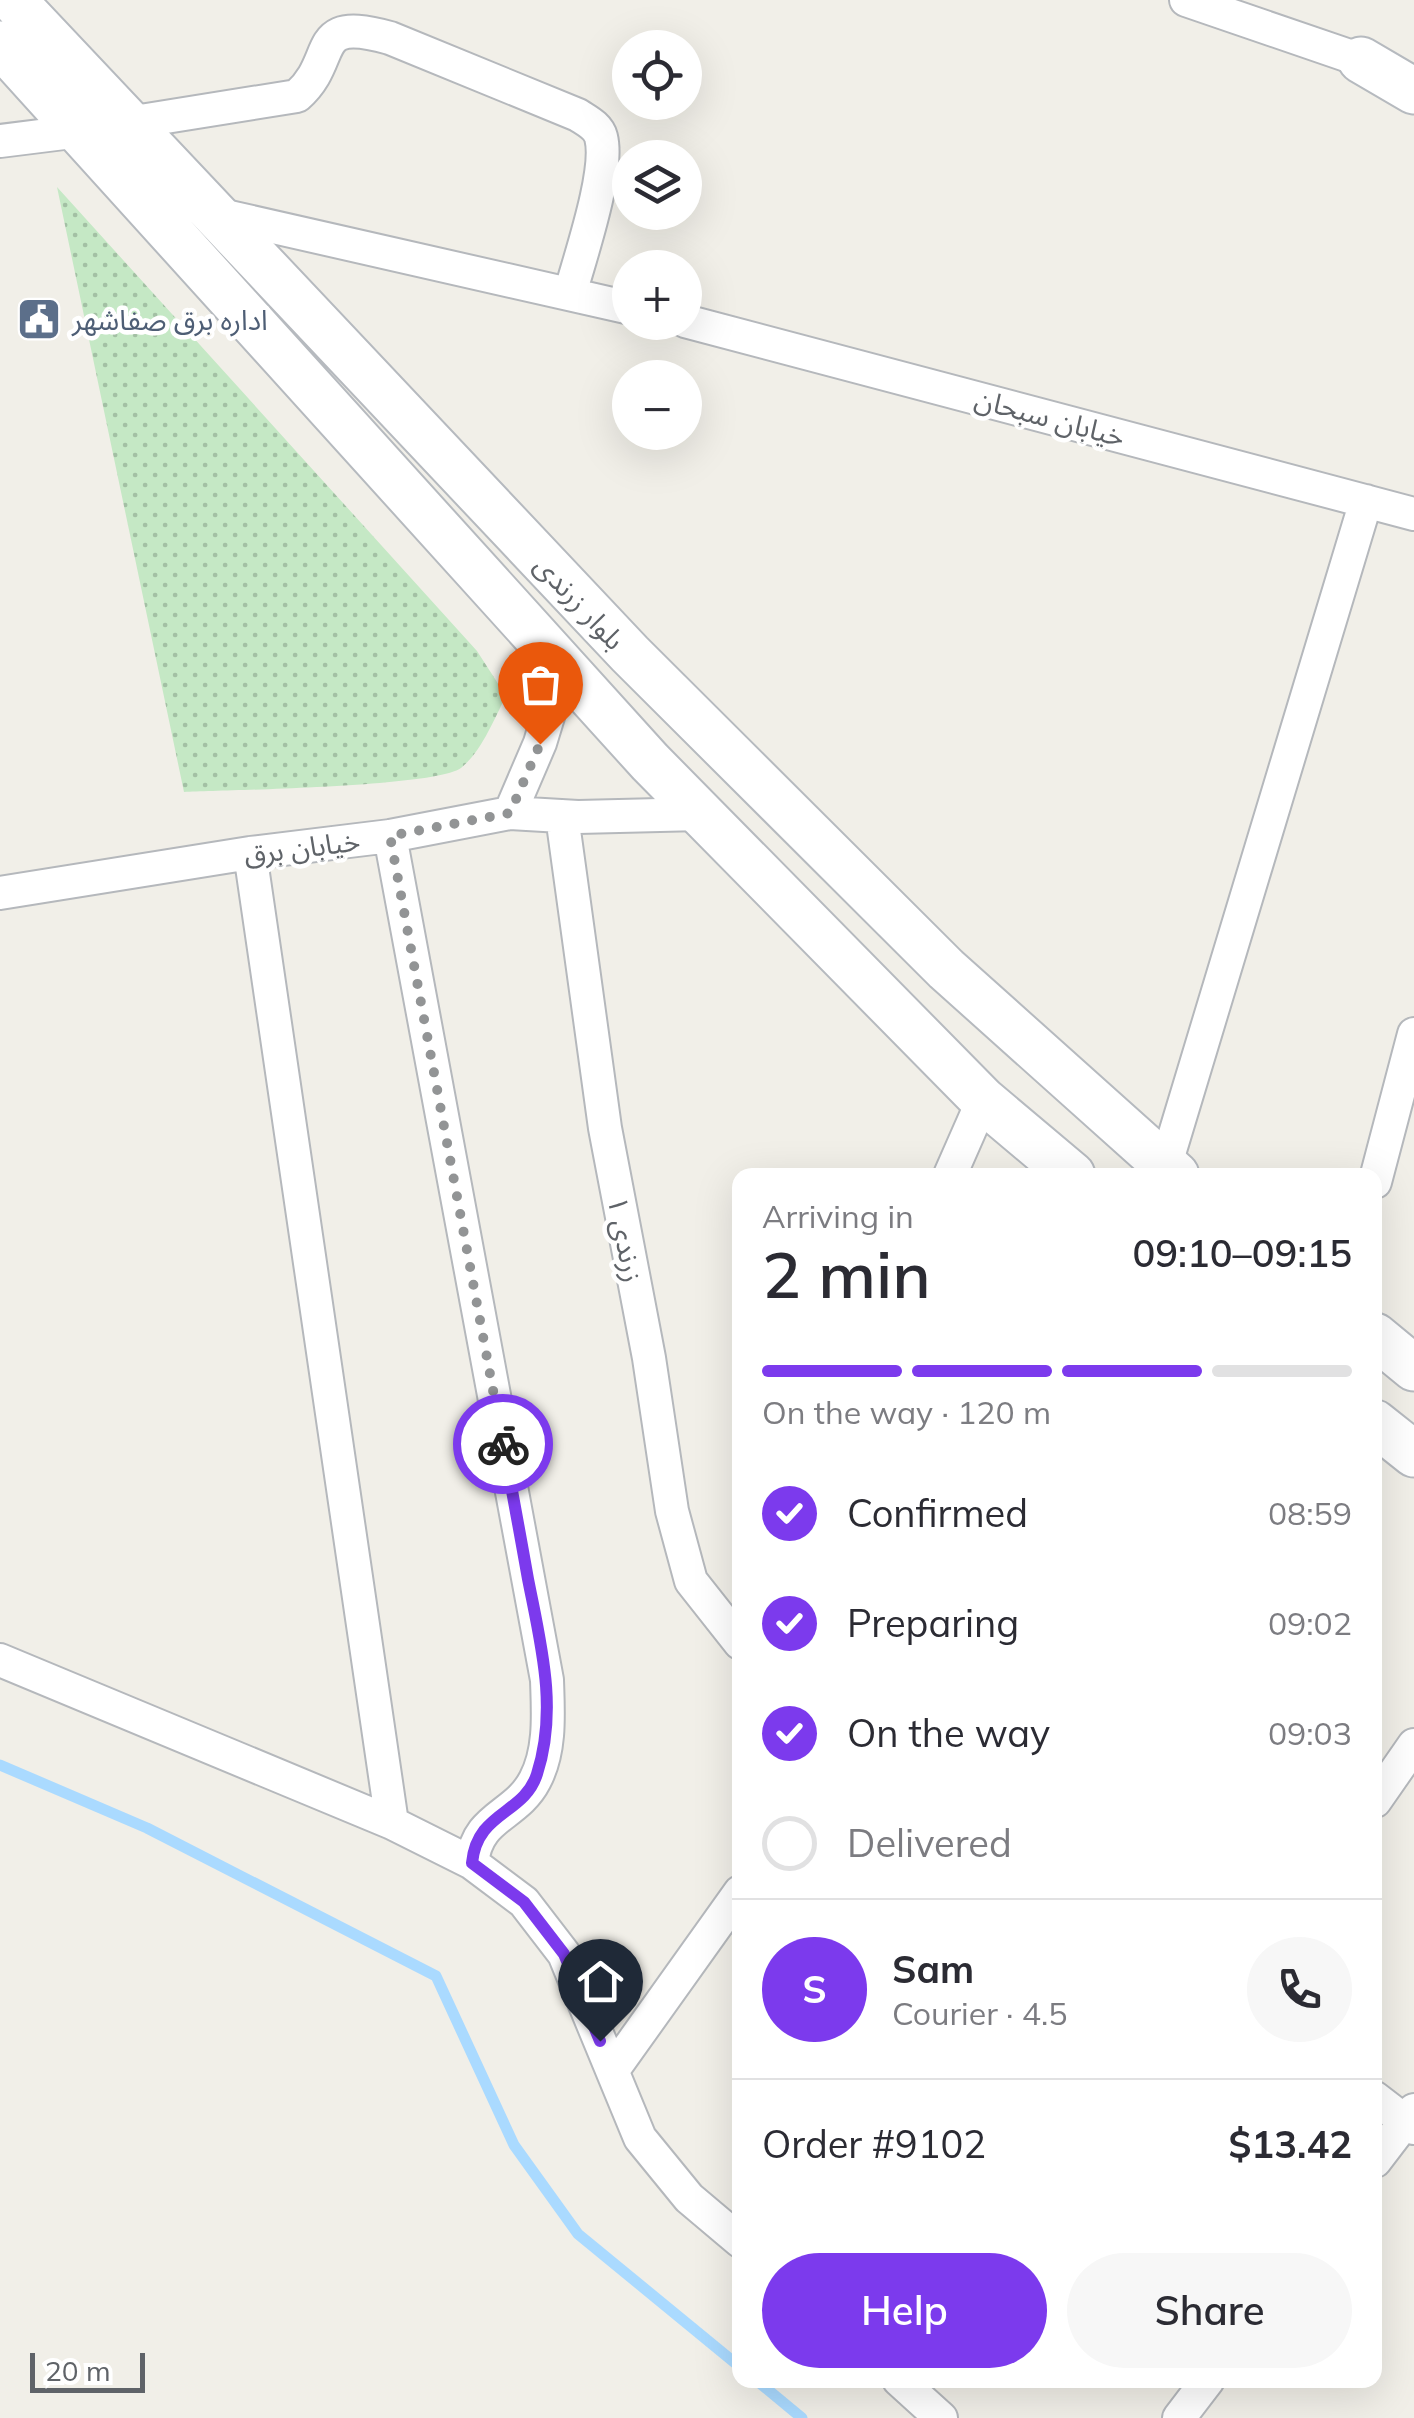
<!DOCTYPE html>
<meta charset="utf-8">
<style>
:root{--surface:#fff;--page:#f7f7f7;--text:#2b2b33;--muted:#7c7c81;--line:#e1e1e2;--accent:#7c3aed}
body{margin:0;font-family:Mulish,"Noto Sans Arabic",sans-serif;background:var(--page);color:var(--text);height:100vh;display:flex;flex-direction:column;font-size:38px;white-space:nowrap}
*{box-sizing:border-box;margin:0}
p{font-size:32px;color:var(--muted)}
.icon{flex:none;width:55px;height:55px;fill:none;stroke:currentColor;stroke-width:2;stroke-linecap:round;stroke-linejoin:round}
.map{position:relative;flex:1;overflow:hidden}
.details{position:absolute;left:732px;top:1168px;width:650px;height:1220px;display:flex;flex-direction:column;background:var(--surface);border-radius:20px;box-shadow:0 10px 40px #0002}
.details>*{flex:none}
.controls{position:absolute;left:612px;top:30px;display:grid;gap:20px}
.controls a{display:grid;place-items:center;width:90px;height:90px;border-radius:50%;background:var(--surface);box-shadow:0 10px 40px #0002;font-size:50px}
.scale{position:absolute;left:30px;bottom:25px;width:115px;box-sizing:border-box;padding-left:10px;border:5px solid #5f6368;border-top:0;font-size:28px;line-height:35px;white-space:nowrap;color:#5f6368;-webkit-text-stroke:8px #fff;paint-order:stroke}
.pin{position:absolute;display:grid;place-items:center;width:85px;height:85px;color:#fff;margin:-102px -42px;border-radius:50% 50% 50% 0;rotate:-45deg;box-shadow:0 0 10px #0007}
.pin .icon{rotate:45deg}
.courier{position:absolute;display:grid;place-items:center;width:100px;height:100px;margin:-50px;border:8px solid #7c3aed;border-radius:50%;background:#fff;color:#222;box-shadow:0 2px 12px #0007}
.headline em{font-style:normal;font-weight:600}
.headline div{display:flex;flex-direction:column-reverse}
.headline{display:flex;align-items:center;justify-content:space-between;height:170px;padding:0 30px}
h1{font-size:65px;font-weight:600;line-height:75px}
.bar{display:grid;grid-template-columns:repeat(4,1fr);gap:15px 10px;align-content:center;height:120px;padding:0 30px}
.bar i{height:12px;border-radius:8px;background:var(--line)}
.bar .current{background:var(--accent)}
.bar p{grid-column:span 4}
.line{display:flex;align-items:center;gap:25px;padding:0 30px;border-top:2px solid var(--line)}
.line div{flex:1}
.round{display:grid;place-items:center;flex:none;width:105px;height:105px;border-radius:52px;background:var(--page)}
ol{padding:0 30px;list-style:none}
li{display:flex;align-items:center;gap:30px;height:110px}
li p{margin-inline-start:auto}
li .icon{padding:10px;border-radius:50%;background:var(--accent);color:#fff;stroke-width:4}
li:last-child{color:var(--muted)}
li i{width:55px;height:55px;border:5px solid var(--line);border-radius:50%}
.primary-button{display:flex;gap:20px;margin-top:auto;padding:20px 30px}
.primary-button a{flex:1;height:115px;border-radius:60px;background:var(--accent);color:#fff;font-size:40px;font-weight:600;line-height:115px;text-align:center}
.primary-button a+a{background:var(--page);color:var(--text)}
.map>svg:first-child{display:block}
.park{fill:url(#park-dots)}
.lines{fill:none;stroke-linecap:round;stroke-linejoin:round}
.stream{stroke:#aadaff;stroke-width:11}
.street-casing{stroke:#b5b8bc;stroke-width:36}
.secondary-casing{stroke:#b6babf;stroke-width:49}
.street{stroke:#fff;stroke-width:32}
.secondary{stroke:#fff;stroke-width:45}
.done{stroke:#929495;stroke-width:10;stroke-dasharray:0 18}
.route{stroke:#7c3aed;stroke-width:12}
.labels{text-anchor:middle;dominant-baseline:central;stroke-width:9;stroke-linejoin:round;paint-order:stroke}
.service-label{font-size:28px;fill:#4e5e75;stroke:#fff;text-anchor:start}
.street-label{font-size:28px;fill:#5f6368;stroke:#fff}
</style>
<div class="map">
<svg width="1414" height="2418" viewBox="0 0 1414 2418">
<defs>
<pattern id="park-dots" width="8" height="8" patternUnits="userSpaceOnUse" patternTransform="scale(2.5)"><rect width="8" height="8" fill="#c5e8c5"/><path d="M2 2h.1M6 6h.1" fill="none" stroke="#a3c0a4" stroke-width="1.8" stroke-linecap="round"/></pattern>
</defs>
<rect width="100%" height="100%" fill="#f1efe8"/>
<path class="park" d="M57 187 477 651 506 696C494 719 482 751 461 768 435 787 229 790 184 792Z"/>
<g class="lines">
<path class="stream" d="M0 1765 147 1828 436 1976 514 2145 578 2234 740 2367
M756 2380 802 2418"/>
<g class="street-casing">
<path id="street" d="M1186 0 1361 60
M128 123 297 96C340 58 307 15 390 38L578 115C587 121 598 126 601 137 610 171 580 257 570 294
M0 141 80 131
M212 213 630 308
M685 321 1414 514
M510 813 540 743 563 667
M562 816 605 1128 649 1358 672 1511 691 1581 740 1643
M390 836 547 1680C548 1712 551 1750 535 1780 516 1817 477 1815 472 1863
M250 853 392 1823
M0 893 250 853 390 836 510 813 578 817 701 814
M1165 1167 1366 501
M950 1175 983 1100
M1375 1182 1414 1034
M0 1660 392 1823 472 1863 524 1902 564 1954 640 2138 689 2198 740 2241
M1375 1801 1414 1745
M613 2070 740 1892
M1375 2098 1414 2128
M1375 2161 1414 2110
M899 2380 941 2418
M1179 2418 1208 2380"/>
</g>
<g class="secondary-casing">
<path id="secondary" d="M13 0 630 654 946 969 1176 1175
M0 44 650 762 983 1100 1072 1175
M1361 60 1414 91
M1375 1336 1414 1368
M1375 1423 1414 1454"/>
</g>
<use href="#street" class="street"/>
<use href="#secondary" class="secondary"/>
</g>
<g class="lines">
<path class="done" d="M503 1444 390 836 510 813 540 744"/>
<path class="route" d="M503 1444C512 1489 520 1534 528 1579 541 1645 558 1709 537 1774 524 1815 477 1811 472 1863L524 1902 564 1954 600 2041"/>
</g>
<defs>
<g id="civic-square" transform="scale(2.25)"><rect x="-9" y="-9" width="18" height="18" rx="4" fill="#5c6f8a" stroke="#fff"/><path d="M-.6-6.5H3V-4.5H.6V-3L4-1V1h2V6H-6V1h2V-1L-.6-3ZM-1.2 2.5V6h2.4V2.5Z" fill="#fff"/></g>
</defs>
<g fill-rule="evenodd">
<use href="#civic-square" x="39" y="319"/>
</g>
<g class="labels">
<g class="service-label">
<text x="72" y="319">اداره برق صفاشهر</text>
</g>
<g class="street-label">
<text transform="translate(1050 417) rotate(15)">خیابان سبحان</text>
<text transform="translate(580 602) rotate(47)">بلوار زرندی</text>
<text transform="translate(302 847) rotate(-7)">خیابان برق</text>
<text transform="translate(626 1239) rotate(79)">زرندی ۱</text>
</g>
</g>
</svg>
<div class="controls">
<a><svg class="icon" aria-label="locate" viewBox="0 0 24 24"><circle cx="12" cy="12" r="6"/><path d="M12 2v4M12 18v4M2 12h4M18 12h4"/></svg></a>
<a><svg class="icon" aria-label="layers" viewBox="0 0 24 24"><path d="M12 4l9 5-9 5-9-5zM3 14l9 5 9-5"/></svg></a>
<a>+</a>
<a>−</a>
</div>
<div class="scale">20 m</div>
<div class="pin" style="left:540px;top:744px;background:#ea580c"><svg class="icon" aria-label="bag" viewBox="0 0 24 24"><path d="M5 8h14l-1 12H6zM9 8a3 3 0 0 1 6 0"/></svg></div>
<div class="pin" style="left:600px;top:2041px;background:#1f2937"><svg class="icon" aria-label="home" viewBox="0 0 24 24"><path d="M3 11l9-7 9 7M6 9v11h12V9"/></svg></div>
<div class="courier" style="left:503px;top:1444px"><svg class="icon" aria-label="bike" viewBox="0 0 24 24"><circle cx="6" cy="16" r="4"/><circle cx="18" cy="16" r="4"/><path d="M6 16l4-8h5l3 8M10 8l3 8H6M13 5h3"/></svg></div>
<section class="details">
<div class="headline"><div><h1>2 min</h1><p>Arriving in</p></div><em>09:10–09:15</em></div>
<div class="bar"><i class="current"></i><i class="current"></i><i class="current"></i><i></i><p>On the way · 120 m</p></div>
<ol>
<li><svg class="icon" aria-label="check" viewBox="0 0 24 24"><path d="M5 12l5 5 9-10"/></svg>Confirmed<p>08:59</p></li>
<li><svg class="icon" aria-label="check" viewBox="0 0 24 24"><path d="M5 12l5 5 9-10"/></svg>Preparing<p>09:02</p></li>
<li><svg class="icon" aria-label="check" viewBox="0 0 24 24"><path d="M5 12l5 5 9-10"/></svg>On the way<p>09:03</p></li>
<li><i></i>Delivered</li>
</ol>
<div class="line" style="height:180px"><b class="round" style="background:var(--accent);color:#fff">S</b><div><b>Sam</b><p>Courier · 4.5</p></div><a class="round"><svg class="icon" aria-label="phone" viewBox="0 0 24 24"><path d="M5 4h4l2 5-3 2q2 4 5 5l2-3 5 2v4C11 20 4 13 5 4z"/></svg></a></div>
<div class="line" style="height:130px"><div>Order #9102</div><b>$13.42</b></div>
<div class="primary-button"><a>Help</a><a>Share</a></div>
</section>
</div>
